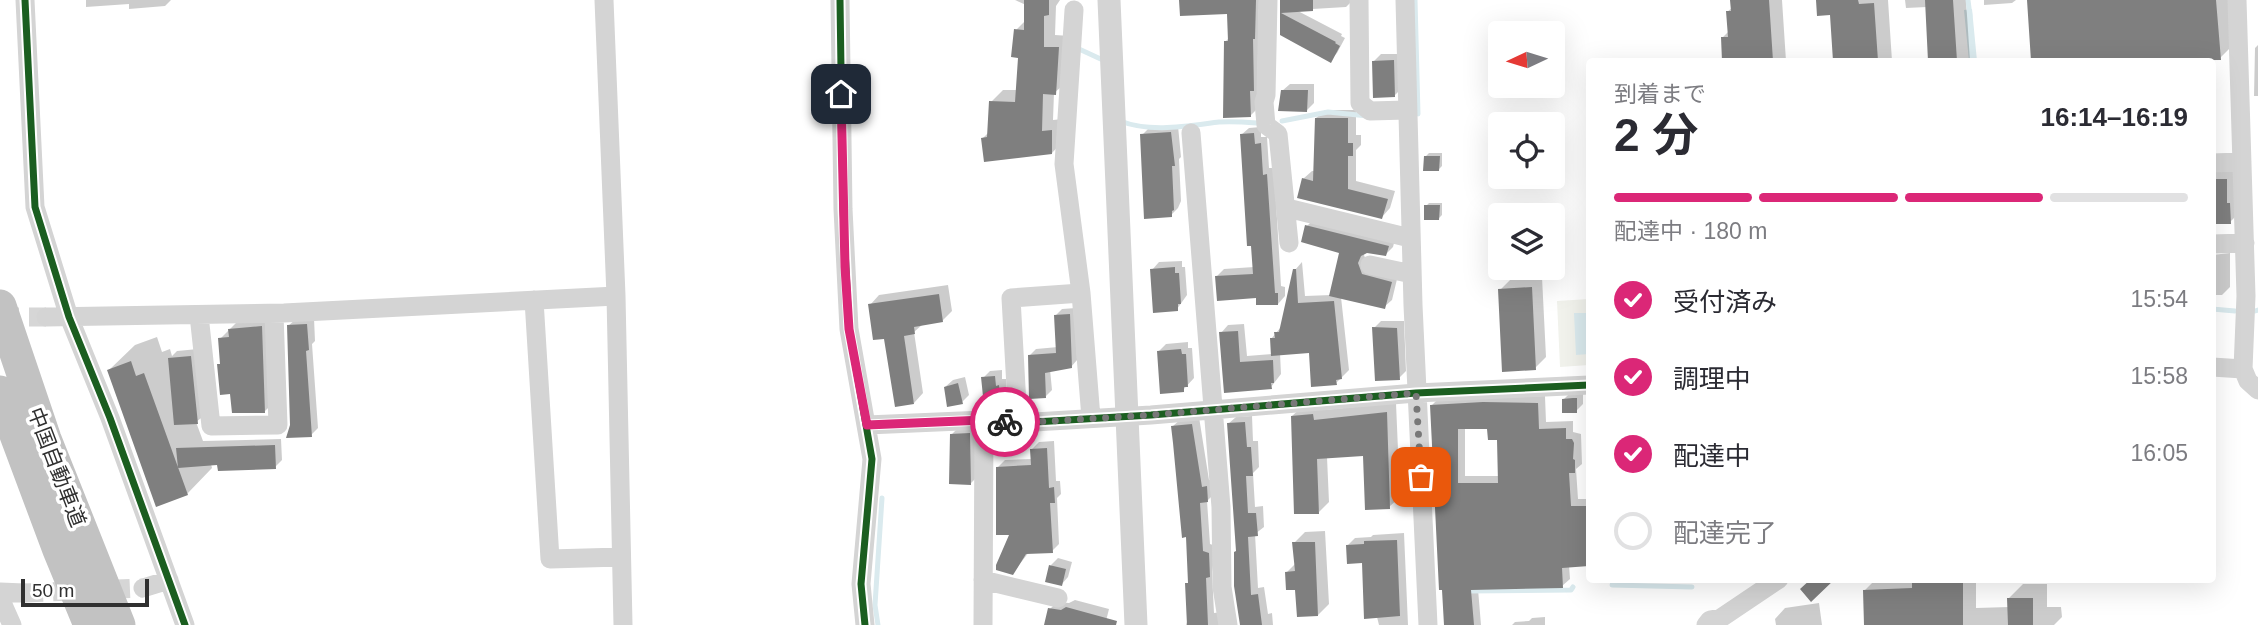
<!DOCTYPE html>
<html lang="ja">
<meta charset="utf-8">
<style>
:root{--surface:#fff;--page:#f2f2f3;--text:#2b2b33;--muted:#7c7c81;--line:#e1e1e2;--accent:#db2777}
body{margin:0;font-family:Helvetica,"Noto Sans JP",sans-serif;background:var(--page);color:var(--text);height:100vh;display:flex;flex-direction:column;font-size:26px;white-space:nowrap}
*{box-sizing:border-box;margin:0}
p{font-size:23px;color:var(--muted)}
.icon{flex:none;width:38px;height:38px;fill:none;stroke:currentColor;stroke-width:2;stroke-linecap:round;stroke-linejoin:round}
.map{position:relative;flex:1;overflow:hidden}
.sheet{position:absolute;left:1586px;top:58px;width:630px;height:525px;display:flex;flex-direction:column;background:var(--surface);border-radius:7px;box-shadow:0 7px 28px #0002}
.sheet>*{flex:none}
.needle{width:46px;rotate:266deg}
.buttons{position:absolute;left:1488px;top:21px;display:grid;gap:14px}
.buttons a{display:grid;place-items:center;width:77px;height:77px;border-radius:7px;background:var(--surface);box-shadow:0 7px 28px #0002;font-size:35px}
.scale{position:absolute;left:21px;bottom:18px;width:128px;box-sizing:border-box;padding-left:7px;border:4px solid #303030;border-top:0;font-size:19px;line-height:24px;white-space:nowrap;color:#303030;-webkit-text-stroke:5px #fff;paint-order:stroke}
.pin{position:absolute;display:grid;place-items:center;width:60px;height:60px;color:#fff;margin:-30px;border-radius:14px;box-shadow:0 4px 10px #0006}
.courier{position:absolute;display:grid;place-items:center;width:70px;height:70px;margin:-35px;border:5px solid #db2777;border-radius:50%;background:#fff;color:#222;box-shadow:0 2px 9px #0007}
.overview em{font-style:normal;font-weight:700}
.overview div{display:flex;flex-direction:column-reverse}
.overview{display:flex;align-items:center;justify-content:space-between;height:119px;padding:0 28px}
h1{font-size:46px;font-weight:700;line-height:52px}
.bar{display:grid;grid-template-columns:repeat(4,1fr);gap:10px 7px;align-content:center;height:84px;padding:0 28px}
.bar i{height:9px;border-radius:5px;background:var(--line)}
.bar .on{background:var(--accent)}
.bar p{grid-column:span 4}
ol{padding:0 28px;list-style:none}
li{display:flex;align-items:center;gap:21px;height:77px}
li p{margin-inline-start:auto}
li .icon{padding:7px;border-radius:50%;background:var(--accent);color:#fff;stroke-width:4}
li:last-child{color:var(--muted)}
li i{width:38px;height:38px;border:4px solid var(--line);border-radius:50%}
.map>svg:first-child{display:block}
.green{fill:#f1f2ec}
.water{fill:#daeaee}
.shadow{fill:#0003;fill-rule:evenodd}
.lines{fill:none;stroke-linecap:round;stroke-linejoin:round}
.stream{stroke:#daeaee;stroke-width:5}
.building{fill:#7f7f7f;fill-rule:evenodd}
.minor-tunnel{stroke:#d6d6d6;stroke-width:19;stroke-dasharray:19 10;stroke-linecap:butt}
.minor{stroke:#d4d4d4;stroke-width:19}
.tertiary{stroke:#d4d4d4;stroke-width:23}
.motorway{stroke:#c2c2c2;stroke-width:33}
.cycleway-casing{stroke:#fff;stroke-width:11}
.cycleway{stroke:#1b5e20;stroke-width:7}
.done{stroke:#787878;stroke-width:7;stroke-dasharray:0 12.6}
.route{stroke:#db2777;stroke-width:9}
.labels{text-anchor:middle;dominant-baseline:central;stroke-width:7;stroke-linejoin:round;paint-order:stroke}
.street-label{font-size:21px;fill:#303030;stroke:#fff}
</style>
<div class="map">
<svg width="2258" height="625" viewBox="0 0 2258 625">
<rect width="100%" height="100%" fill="#fff"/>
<path class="green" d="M1589 299V365L1560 367 1557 301Z"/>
<path class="water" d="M1972 9 1977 61H1969L1964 10Z
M1574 313H1589V354L1576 355Z"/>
<path class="shadow" d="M86 0H171L165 6 129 9V4L86 7Z
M1015 0H1060L1056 6 1055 35 1070 36 1067 82 1054 93 1053 120 1063 119V141L1052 153 983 138 989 132 991 102 1003 90H1017L1020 56 1016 30 1026 20V5Z
M1181 0H1259L1257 109 1250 116 1225 42 1229 38V12Z
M1281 0H1353L1346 7 1296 10 1342 34 1341 36 1345 38 1337 53 1330 60 1281 34Z
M1732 0H1782L1786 61H1724L1722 38 1729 31 1727 12 1733 7Z
M1817 0H1888L1892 61H1835L1831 13Z
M1905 0H1966L1970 61H1930L1927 7 1906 8Z
M1984 0H2016L2012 3 1984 5Z
M2029 0H2230L2233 45 2220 58 2187 61H2032Z
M2258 45V96H2254L2255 48Z
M1381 54H1401L1402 88 1395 95 1374 61Z
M1290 84H1314V103L1307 110 1282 91Z
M1325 110H1356V135H1361V145L1356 150V181L1395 191 1390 208 1382 217 1303 179 1312 171H1315L1316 118Z
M1178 126 1181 157 1179 159 1181 201 1178 208 1171 215 1142 135 1149 128Z
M1261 127V137H1267L1269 168H1274L1281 286 1285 287V296L1278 304 1217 276 1224 269 1254 267 1241 135 1249 128Z
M1429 153H1442V166L1439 169 1426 156Z
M2212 166 2235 172 2238 214 2230 222 2212 223Z
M1429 203H1442V215L1439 218 1426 206Z
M1314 219 1395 239 1393 247 1386 254 1366 251 1364 255 1369 268 1398 275 1392 300 1384 307 1341 297 1349 370 1336 383 1311 352 1280 353 1281 374 1271 387 1226 391 1221 333 1228 325 1244 324 1247 356 1272 354 1271 339 1281 327 1295 270 1302 262 1305 296 1331 295 1341 252 1307 226Z
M2230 253V287L2222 295H2214L2212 305V255Z
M1182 261V267H1185L1187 295 1177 309 1152 270 1159 262Z
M1542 277 1546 357 1535 368 1500 290 1511 279Z
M948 285 952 311 942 321 923 324 914 332 923 393 914 403 870 305 879 295Z
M1076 308 1077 360 1071 367 1050 369 1052 390 1046 396 1030 355 1036 349 1058 347 1056 315 1062 309Z
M314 318 315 341 312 344 318 428 311 435 292 425 288 326 296 319Z
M269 319 272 404 265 411 232 392 219 365 222 362 220 339 237 322Z
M1381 321H1404L1406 371 1399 378 1374 328Z
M157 337 162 352 170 349 172 356 177 351 198 349 205 415 196 422 203 441 281 439 282 460 275 467 211 464 212 468 187 494 109 370 135 345Z
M1188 342V348H1192L1194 378 1183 390 1159 351 1166 344Z
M1002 370V379H1006L1007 395 1000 403 983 378 990 371Z
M965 377 969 395 962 402 945 387 953 380Z
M1571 392H1583V404L1576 411 1564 399Z
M1545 396 1546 422 1573 421V432L1581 434 1582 464 1576 469 1578 499H1589V564L1569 565 1570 579 1562 586 1478 589 1481 625H1446L1437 463 1432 405 1439 398ZM1465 427H1489L1499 438 1500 476H1465Z
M1396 403 1400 497 1389 507 1365 454 1327 457 1329 502 1319 512 1292 416 1303 406 1323 404V410Z
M1252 416 1253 441H1258L1259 467 1253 473 1255 507 1263 506 1264 527 1255 534 1258 588 1264 587 1268 614 1272 613 1273 625H1242L1228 424 1236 417Z
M1199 417 1209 480H1214L1215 493 1207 501 1210 544 1216 546 1212 572 1214 613 1222 612 1225 625H1186L1188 619 1187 584 1190 581 1188 536 1173 426 1181 419Z
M976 426 978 476 971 483 952 434 959 427Z
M1054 441 1056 481H1060L1061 494 1057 498 1059 544 1052 551 1029 552 1013 573 1011 533 998 467 1005 460 1032 459V449L1039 442Z
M1325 531 1329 604 1318 615 1287 572 1296 563 1294 543 1305 532Z
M1404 533 1408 625H1379L1363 561 1347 546 1355 538 1371 537 1373 535Z
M1058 558 1072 562 1068 577 1061 585 1051 565Z
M1667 579H1693L1689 583 1667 581Z
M1876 579H1976V608L2009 607V598L2023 584H2047V607H2061L2062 617 2054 625H1866L1865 590Z
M1075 600 1109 609 1105 625H1046L1050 609 1057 602 1069 603Z
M1819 603 1822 625H1776L1775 619 1785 608Z
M1545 617V625H1512L1515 622 1529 621 1532 618Z"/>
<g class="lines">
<path class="stream" d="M1415 0 1418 114
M1968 0 1970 16
M1079 49 1105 61
M1120 121C1151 133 1187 126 1219 122 1231 121 1245 122 1257 123
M1282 121 1328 112 1368 116
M2212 309 2235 311
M2255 311 2258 310
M1612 585 1692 587
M1467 591 1571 590 1573 587
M878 625 875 605 882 498"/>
</g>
<path class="building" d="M1024 0H1049V15L1044 16V47H1059L1056 95 1043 94 1042 131 1052 130V154L984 162 981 138 987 137 989 101 1015 102 1018 58 1011 57 1014 29 1024 30Z
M1179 0H1256L1255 39H1253L1254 91H1250L1251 117 1223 118 1224 41H1228L1227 14 1180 16Z
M1280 0H1313V11L1281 13 1336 42 1335 43 1340 46 1331 63 1280 35Z
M1730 0H1769L1773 61H1722L1721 37H1728L1726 11H1731Z
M1816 0H1858L1859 4 1874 3 1878 61H1833L1830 15 1817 16Z
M1925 0H1953L1957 61H1928Z
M2027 0H2216L2221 60 2031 61Z
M1394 60 1395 97 1373 98 1372 61Z
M1281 90H1308L1307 112 1278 111Z
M1315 118H1348V143H1353V156H1348V189L1388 199 1382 219 1297 198 1302 178 1313 181Z
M1171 132 1175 166H1172L1174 210 1172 211V217L1144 219 1140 134Z
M1254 133 1255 144 1261 143 1263 175 1267 174 1275 293H1278V305H1256V298L1217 301 1215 276 1253 274 1251 246H1247L1240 134Z
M1424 156H1440L1439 171H1423Z
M2212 179H2227V203H2230L2231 224H2212Z
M1424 205H1440L1439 220H1424Z
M1305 225 1389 246 1386 256 1367 253 1361 256 1358 263 1362 274 1392 282 1385 309 1329 296 1339 253 1301 242Z
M1175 267V273H1179L1181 304H1178V311L1153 313 1150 269Z
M1293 269H1296L1298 303 1334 301 1342 379 1336 380 1337 385 1311 387 1309 353 1271 356 1270 338H1275L1274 332H1279Z
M1532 287 1536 370 1502 372 1498 289Z
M939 294 943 322 914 327 915 334 904 336 914 404 895 407 884 339 873 340 868 304Z
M1070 314 1072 368 1045 373 1046 398 1029 399 1028 355 1056 353 1054 315Z
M307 324 309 350 306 351 312 437 286 438 290 425 287 325Z
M262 326 265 413H232L230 394 220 395 217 364H220L218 338 229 337 228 329Z
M1372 327 1397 328 1400 380 1375 381Z
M1238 331 1240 362 1273 360 1274 383H1271L1272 389 1224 393 1219 332Z
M1181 349 1182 354H1186L1188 387H1184V392L1160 394 1157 351Z
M191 356 198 424 174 425 168 358Z
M131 361 136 376 144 373 188 495 156 507 107 370Z
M995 376 996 386 999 385 1001 404 984 406 981 377Z
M958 383 963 404 947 407 944 387Z
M1573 398H1577V413H1562V399Z
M1483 402 1538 403 1539 429 1566 428V439H1572L1574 443 1573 459 1575 460V473H1569L1571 506H1589V566L1562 568 1563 588 1471 590 1474 625H1444L1442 590H1439L1434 487 1435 465H1433L1430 405ZM1458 429H1487L1488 440H1497L1498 483H1458Z
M1387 412 1390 509 1365 510 1363 456 1317 459 1319 514H1294L1291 416 1313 414 1314 420Z
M1245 422 1247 447H1251L1253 476H1246L1248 513H1256L1258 536 1248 537 1251 595 1258 594 1262 625H1240L1234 586V552L1236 551 1227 423Z
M1192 424 1202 487 1207 486 1208 502 1200 503 1203 551 1209 553 1210 577 1206 578 1208 625H1187L1185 583H1188L1186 537 1182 538 1173 443 1171 426Z
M970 433 971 485 949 484 950 434Z
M275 445 276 469 218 471 217 465 178 468 176 448Z
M1047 448 1049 488 1054 487 1055 503H1050L1053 553 1026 554 1013 575 996 570V565L1009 535H996V467L1031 465 1030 449Z
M1397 540 1400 616 1364 619 1362 563 1347 564 1346 545 1364 544V541Z
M1292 542H1315L1318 616 1297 617 1295 590H1286L1285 572 1295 571Z
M1049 565 1066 569 1062 586 1045 582Z
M1811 579H1835L1811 602 1800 589Z
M1912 579H1963V625H1864L1863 590 1912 588Z
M2007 598H2033V625H2008Z
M1066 607 1117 621 1116 625H1044L1048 608 1061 610Z"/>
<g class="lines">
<path class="minor-tunnel" d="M0 317H46
M24 593 143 588"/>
<path class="minor" d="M25 0 35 207 69 317 110 418 185 625
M604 0 616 296 623 625
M840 0 843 209 849 329 872 459 861 584 865 625
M1268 0 1266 95 1264 102 1266 125 1278 134 1289 243
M1359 0 1360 103 1370 111 1407 110
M1405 0 1413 305 1428 625
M2237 0 2246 296 2243 369 2248 381 2258 390
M1074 10 1064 164 1081 293 1091 418
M1191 133 1221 507 1222 587 1228 625
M2212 163 2242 162
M1287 208 1410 238
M2212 244 2245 243
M1370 265 1412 274
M534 300 550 559 621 557
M199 315 211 426 278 425 274 314
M46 317 284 313 616 296
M2212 367 2243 369
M1018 423 1011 298 1081 293
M867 425 984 420 1018 423 1151 415 1416 393 1589 385
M983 580 1058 598
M143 588 169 580
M0 592 24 593
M0 598 12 625
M983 625 984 420
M1706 625 1710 620 1721 618 1779 579"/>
<path class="tertiary" d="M1109 0 1136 625"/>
<path class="motorway" d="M0 306 45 439 119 625
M0 392 59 550 90 625"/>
<g class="cycleway-casing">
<path id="cycleway" d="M25 0 35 207 69 317 110 418 185 625
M840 0 843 209 849 329 872 459 861 584 865 625
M867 425 984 420 1018 423 1151 415 1416 393 1589 385"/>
</g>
<use href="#cycleway" class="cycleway"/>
</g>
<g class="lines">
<path class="done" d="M1005 422 1018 423 1151 415 1416 393 1421 477"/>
<path class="route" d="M841 94 845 267 849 329 867 425 984 420 1005 422"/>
</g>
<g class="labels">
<g class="street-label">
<text transform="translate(57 467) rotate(69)">中国自動車道</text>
</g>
</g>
</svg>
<div class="buttons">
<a><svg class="needle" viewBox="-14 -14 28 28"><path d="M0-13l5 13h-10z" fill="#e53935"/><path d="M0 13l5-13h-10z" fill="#7c7c81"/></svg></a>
<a><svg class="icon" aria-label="locate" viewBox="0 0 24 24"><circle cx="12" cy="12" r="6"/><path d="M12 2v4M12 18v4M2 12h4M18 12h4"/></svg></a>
<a><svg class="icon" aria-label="layers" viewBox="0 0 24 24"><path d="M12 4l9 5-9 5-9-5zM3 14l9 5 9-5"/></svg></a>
</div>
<div class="scale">50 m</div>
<div class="pin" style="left:1421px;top:477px;background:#ea580c"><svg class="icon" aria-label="bag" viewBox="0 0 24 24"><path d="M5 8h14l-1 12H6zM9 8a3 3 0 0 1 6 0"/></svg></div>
<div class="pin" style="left:841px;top:94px;background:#1f2937"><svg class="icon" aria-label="home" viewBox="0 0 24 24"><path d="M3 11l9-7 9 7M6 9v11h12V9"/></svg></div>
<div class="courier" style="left:1005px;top:422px"><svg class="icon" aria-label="bike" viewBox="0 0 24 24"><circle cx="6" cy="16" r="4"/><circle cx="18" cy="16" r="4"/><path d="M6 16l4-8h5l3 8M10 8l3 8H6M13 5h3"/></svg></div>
<section class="sheet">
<div class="overview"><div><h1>2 分</h1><p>到着まで</p></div><em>16:14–16:19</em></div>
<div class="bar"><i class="on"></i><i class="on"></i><i class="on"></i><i></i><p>配達中 · 180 m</p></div>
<ol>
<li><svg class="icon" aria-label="check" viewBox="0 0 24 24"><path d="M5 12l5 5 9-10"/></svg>受付済み<p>15:54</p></li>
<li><svg class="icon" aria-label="check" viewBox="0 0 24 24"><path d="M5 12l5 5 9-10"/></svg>調理中<p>15:58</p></li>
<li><svg class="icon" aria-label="check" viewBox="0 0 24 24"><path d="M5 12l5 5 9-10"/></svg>配達中<p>16:05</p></li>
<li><i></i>配達完了</li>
</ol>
</section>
</div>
